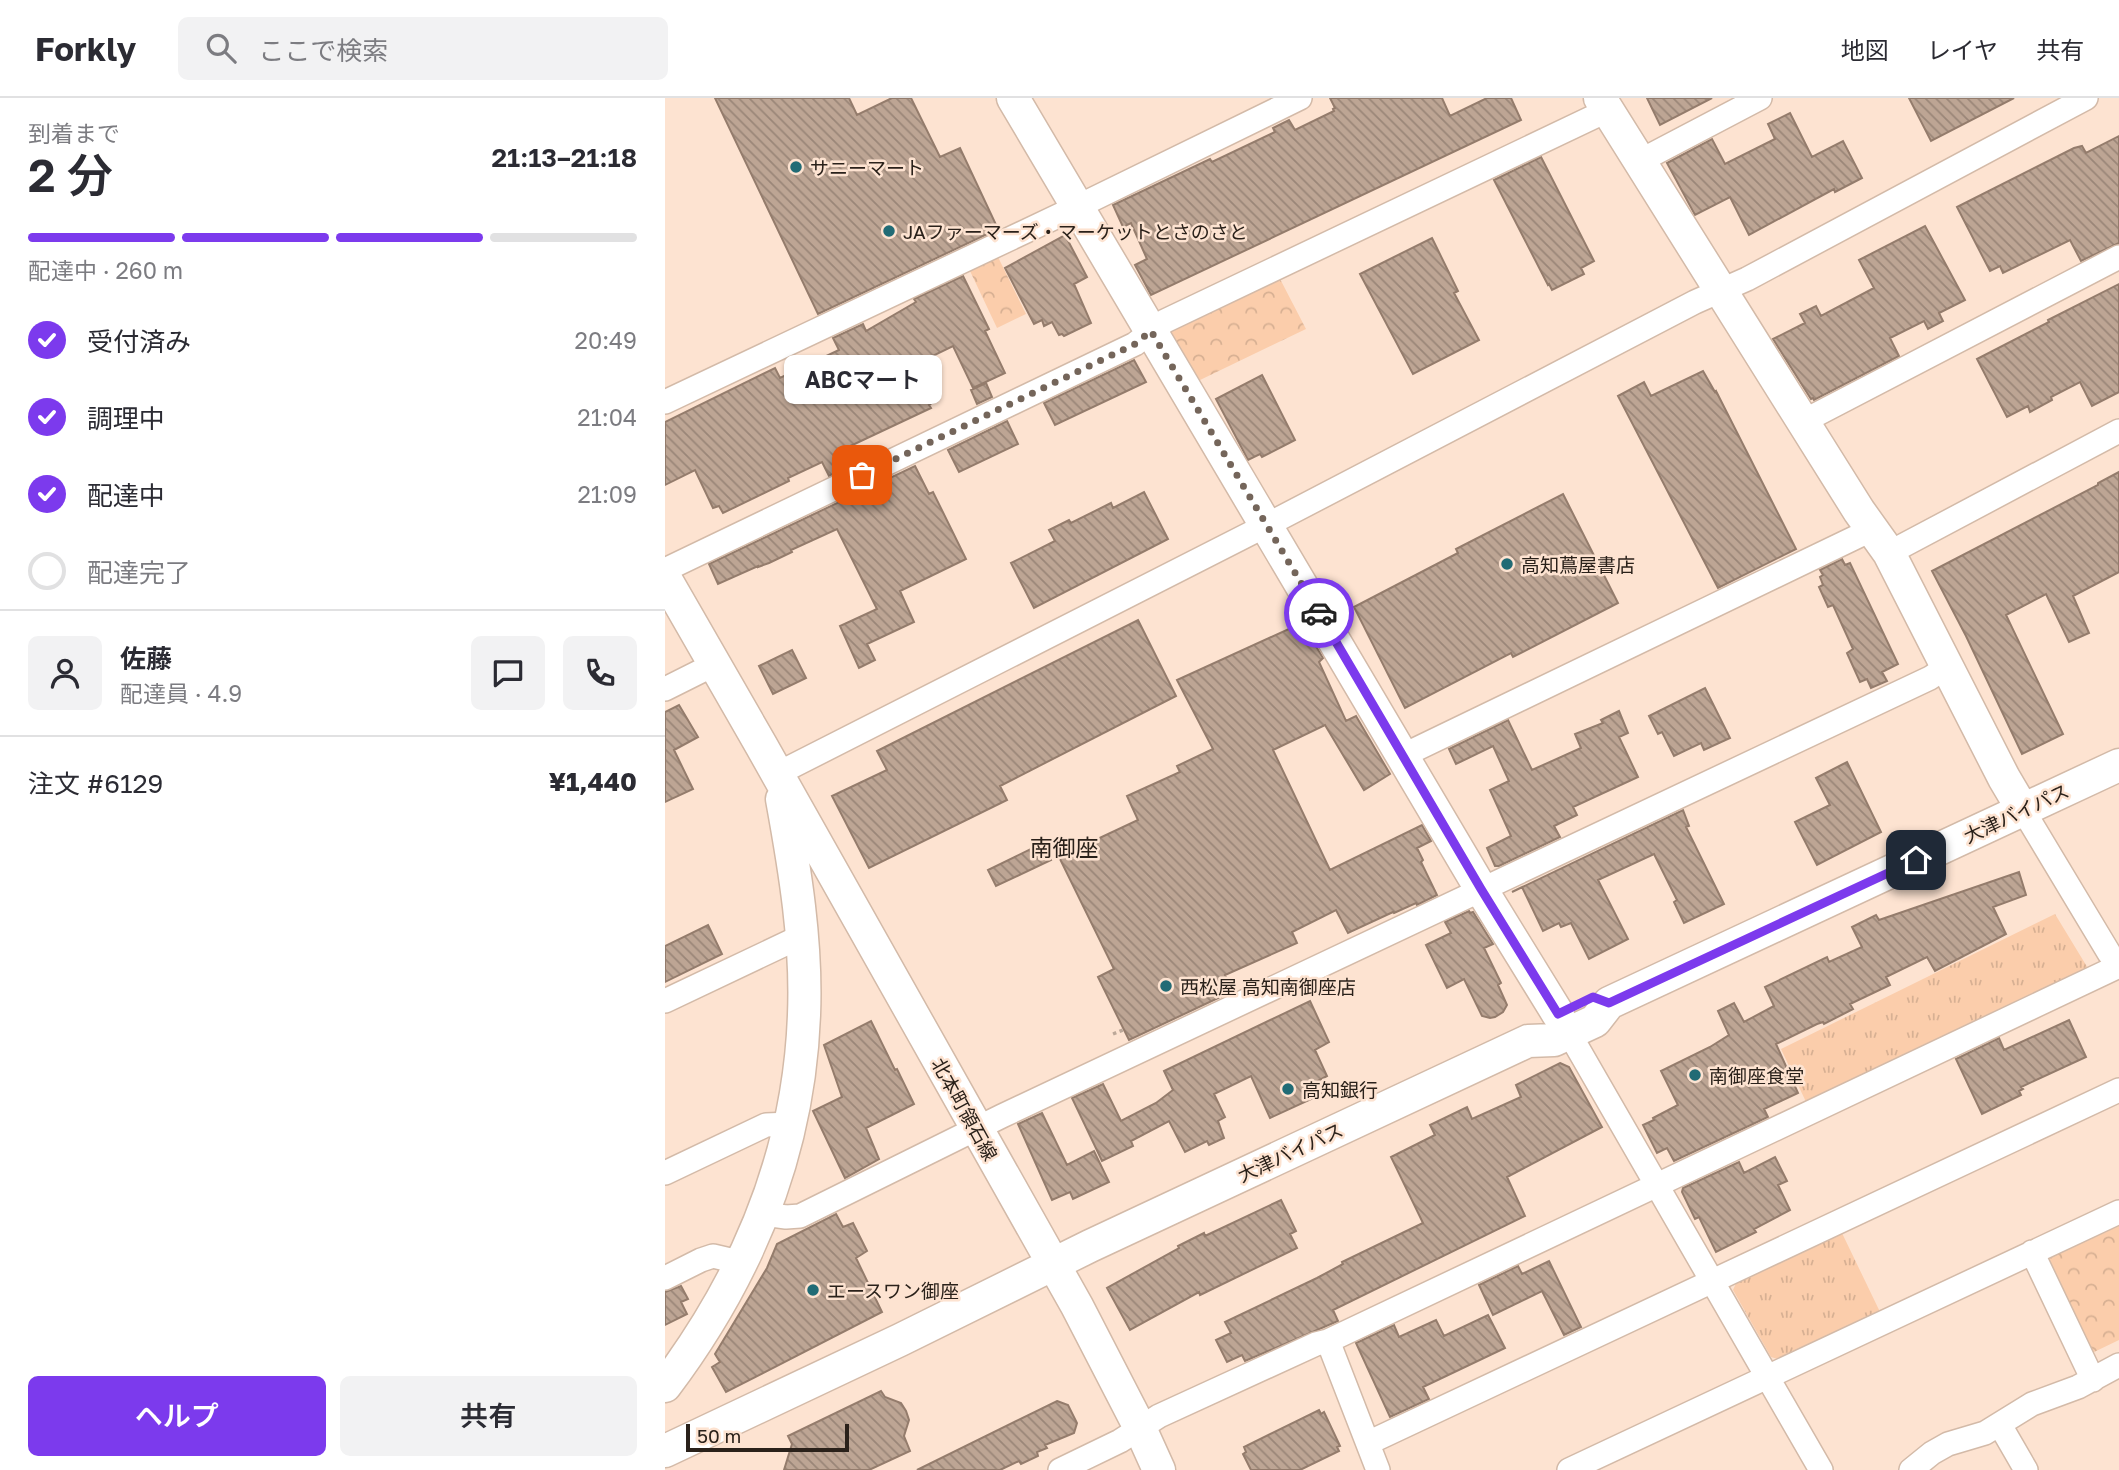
<!DOCTYPE html>
<html lang="ja">
<meta charset="utf-8">
<style>
:root{--surface:#fff;--page:#f2f2f3;--text:#2b2b33;--muted:#7c7c81;--line:#e1e1e2;--accent:#7c3aed}
body{margin:0;font-family:"Golos Text","Noto Sans JP",sans-serif;background:var(--page);color:var(--text);height:100vh;display:flex;flex-direction:column;font-size:26px;white-space:nowrap}
*{box-sizing:border-box;margin:0}
p{font-size:23px;color:var(--muted)}
.icon{flex:none;width:38px;height:38px;fill:none;stroke:currentColor;stroke-width:2;stroke-linecap:round;stroke-linejoin:round}
.map{position:relative;flex:1;overflow:hidden}
.panel{display:flex;flex-direction:column;background:var(--surface);width:665px}
.panel>*{flex:none}
.scale{position:absolute;left:21px;bottom:18px;width:163px;box-sizing:border-box;padding-left:7px;border:4px solid #2a211a;border-top:0;font-size:19px;line-height:24px;white-space:nowrap;color:#2a211a;-webkit-text-stroke:5px #fde3d1;paint-order:stroke}
.pin{position:absolute;display:grid;place-items:center;width:60px;height:60px;color:#fff;margin:-30px;border-radius:14px;box-shadow:0 4px 10px #0006}
.courier{position:absolute;display:grid;place-items:center;width:70px;height:70px;margin:-35px;border:5px solid #7c3aed;border-radius:50%;background:#fff;color:#222;box-shadow:0 2px 9px #0007}
.bubble{position:absolute;height:49px;border-radius:10px;background:var(--surface);box-shadow:0 2px 5px #0004;font-size:23px;font-weight:600;line-height:49px;text-align:center}
.head em{font-style:normal;font-weight:600}
.head div{display:flex;flex-direction:column-reverse}
.head{display:flex;align-items:center;justify-content:space-between;height:119px;padding:0 28px}
h1{font-size:46px;font-weight:600;line-height:52px}
.bar{display:grid;grid-template-columns:repeat(4,1fr);gap:10px 7px;align-content:center;height:84px;padding:0 28px}
.bar i{height:9px;border-radius:5px;background:var(--line)}
.bar .current{background:var(--accent)}
.bar p{grid-column:span 4}
.line{display:flex;align-items:center;gap:18px;padding:0 28px;border-top:2px solid var(--line)}
.line div{flex:1}
.round{display:grid;place-items:center;flex:none;width:74px;height:74px;border-radius:10px;background:var(--page)}
ol{padding:0 28px;list-style:none}
li{display:flex;align-items:center;gap:21px;height:77px}
li p{margin-inline-start:auto}
li .icon{padding:7px;border-radius:50%;background:var(--accent);color:#fff;stroke-width:4}
li:last-child{color:var(--muted)}
li i{width:38px;height:38px;border:4px solid var(--line);border-radius:50%}
.primary-button{display:flex;gap:14px;margin-top:auto;padding:14px 28px}
.primary-button a{flex:1;height:80px;border-radius:10px;background:var(--accent);color:#fff;font-size:28px;font-weight:600;line-height:80px;text-align:center}
.primary-button a+a{background:var(--page);color:var(--text)}
header{display:flex;align-items:center;gap:42px;box-sizing:border-box;height:98px;padding:0 35px;background:var(--surface);border-bottom:2px solid var(--line)}
header strong{font-size:33px}
nav{display:flex;gap:38px;margin-inline-start:auto;font-size:24px}
.search{width:490px;height:63px;background:var(--page);display:flex;align-items:center;gap:18px;box-sizing:border-box;padding:0 24px;border-radius:10px;color:var(--muted);font-size:26px}
main{display:flex;flex:1;min-height:0}
.map>svg:first-child{display:block}
.grass{fill:url(#grass-tufts)}
.park{fill:url(#park-crowns)}
.building{fill:url(#building-back-hatch);stroke:#947c6c;stroke-width:2}
.lines{fill:none;stroke-linecap:round;stroke-linejoin:round}
.street-casing{stroke:#d3baa8;stroke-width:26}
.secondary-casing{stroke:#d3baa8;stroke-width:35}
.path{stroke:#bca899;stroke-width:3.5;stroke-dasharray:3.5 3.5;stroke-linecap:butt}
.street{stroke:#fff;stroke-width:23}
.secondary{stroke:#fff;stroke-width:32}
.done{stroke:#74655a;stroke-width:7;stroke-dasharray:0 12.6}
.route{stroke:#7c3aed;stroke-width:9}
.poi-dot{fill:#216b75;stroke:#fde3d1;stroke-width:2.5}
.labels{text-anchor:middle;dominant-baseline:central;stroke-width:5;stroke-linejoin:round;paint-order:stroke}
.poi-label{font-size:19px;fill:#2a211a;stroke:#fde3d1;text-anchor:start}
.street-label{font-size:19px;fill:#2a211a;stroke:#fde3d1}
.quarter-label{font-size:23px;fill:#2a211a;stroke:#fde3d1}
</style>
<header>
<strong>Forkly</strong>
<div class="search"><svg class="icon" aria-label="search" viewBox="0 0 24 24"><circle cx="10" cy="10" r="6"/><path d="M15 15l6 6"/></svg>ここで検索</div>
<nav><a>地図</a><a>レイヤ</a><a>共有</a></nav>
</header>
<main>
<section class="panel">
<div class="head"><div><h1>2 分</h1><p>到着まで</p></div><em>21:13–21:18</em></div>
<div class="bar"><i class="current"></i><i class="current"></i><i class="current"></i><i></i><p>配達中 · 260 m</p></div>
<ol>
<li><svg class="icon" aria-label="check" viewBox="0 0 24 24"><path d="M5 12l5 5 9-10"/></svg>受付済み<p>20:49</p></li>
<li><svg class="icon" aria-label="check" viewBox="0 0 24 24"><path d="M5 12l5 5 9-10"/></svg>調理中<p>21:04</p></li>
<li><svg class="icon" aria-label="check" viewBox="0 0 24 24"><path d="M5 12l5 5 9-10"/></svg>配達中<p>21:09</p></li>
<li><i></i>配達完了</li>
</ol>
<div class="line" style="height:126px"><a class="round"><svg class="icon" aria-label="person" viewBox="0 0 24 24"><circle cx="12" cy="8" r="4"/><path d="M4 21q1-7 8-7t8 7"/></svg></a><div><b>佐藤</b><p>配達員 · 4.9</p></div><a class="round"><svg class="icon" aria-label="chat" viewBox="0 0 24 24"><path d="M4 5h16v11H9l-5 4z"/></svg></a><a class="round"><svg class="icon" aria-label="phone" viewBox="0 0 24 24"><path d="M5 4h4l2 5-3 2q2 4 5 5l2-3 5 2v4C11 20 4 13 5 4z"/></svg></a></div>
<div class="line" style="height:91px"><div>注文 #6129</div><b>¥1,440</b></div>
<div class="primary-button"><a>ヘルプ</a><a>共有</a></div>
</section>
<div class="map">
<svg width="1454" height="1372" viewBox="0 0 1454 1372">
<defs>
<pattern id="grass-tufts" width="24" height="20" patternUnits="userSpaceOnUse" patternTransform="scale(1.75)"><rect width="24" height="20" fill="#fbcdab"/><path d="M3 7l-1-3M5 7V3M7 7l1-3M15 17l-1-3M17 17v-4M19 17l1-3" fill="none" stroke="#d7b093"/></pattern>
<pattern id="park-crowns" width="20" height="18" patternUnits="userSpaceOnUse" patternTransform="scale(1.75)"><rect width="20" height="18" fill="#fbcdab"/><path d="M2 6a3 3 0 1 1 6 0M12 15a3 3 0 1 1 6 0" fill="none" stroke="#d7b093"/></pattern>
<pattern id="building-back-hatch" width="6" height="6" patternUnits="userSpaceOnUse" patternTransform="scale(1.75)"><rect width="6" height="6" fill="#bda594"/><path d="M-1 5l2 2M0 0l6 6M5-1l2 2" fill="none" stroke="#9a8678"/></pattern>
</defs>
<rect width="100%" height="100%" fill="#fde3d1"/>
<path class="grass" d="M1390 816 1424 872 1142 1006 1116 951Z
M1176 1133 1216 1216 1116 1262 1106 1259 1068 1192 1072 1183Z"/>
<path class="park" d="M333 159 361 216 332 230 305 173Z
M614 179 641 231 533 283 503 231Z
M1454 1125V1242L1427 1255 1383 1166 1386 1158Z"/>
<path class="building" d="M50 0H184L192 17 227 0H246L275 59 295 50 333 131 153 216Z
M665 0H777L785 18 822 0H846L856 22 486 197 470 167 482 161 466 125 458 129 448 107 545 61 547 64 610 34 608 30 624 22 630 32 669 13 668 11 670 10Z
M982 0H1047L995 27Z
M1244 0H1349L1266 43Z
M1125 15 1147 59 1178 43 1197 80 1170 94 1169 91 1084 137 1065 99 1030 117 1002 65 1047 41 1060 66 1110 41 1103 26Z
M1454 38V145L1416 163 1405 142 1338 175 1335 168 1325 173 1292 109 1409 50 1417 48 1421 55Z
M876 59 929 163 916 170 919 176 887 192 884 186 883 187 829 82Z
M1260 128 1300 202 1274 215 1278 223 1263 231 1259 223 1225 240 1234 258 1149 302 1148 300 1146 301 1108 241 1140 225 1135 216 1151 208 1156 218 1209 190 1194 162Z
M400 137 422 179 409 186 426 225 399 238 397 236 394 237 387 224 379 228 377 222 369 226 340 170Z
M767 140 793 193 789 195 814 242 748 276 695 176Z
M298 178 324 231 320 233 340 275 308 290 288 248 253 265 257 273 253 275 267 305 264 307 266 310 181 350 189 366 164 378 157 364 123 380 124 383 58 415 54 408 48 410 30 372 0 387V324L110 270 115 280 174 252 168 240 198 226 201 233 251 204 249 201Z
M1454 186V294L1427 308 1415 284 1386 299 1387 302 1365 314 1363 308 1342 319 1312 261 1384 224 1383 222Z
M469 262 481 284 390 327 379 305Z
M1038 273 1050 294 1051 293 1131 451 1053 490 953 298 979 284 986 298Z
M597 277 630 342 597 359 595 356 583 362 551 301Z
M321 285 327 299 312 306 306 292Z
M342 323 353 346 294 374 283 352Z
M250 368 264 396 268 394 301 461 235 493 249 524 202 546 210 562 194 570 175 528 212 511 172 431 126 452 127 454 104 465 93 469V468L53 486 44 466Z
M1454 374V474L1408 498 1424 535 1404 544 1381 496 1341 517 1398 636 1357 656 1301 538 1267 473 1433 387V385Z
M479 394 503 441 369 510 346 465 390 443 384 432 404 422 406 425 446 405 448 410Z
M898 396 953 505 848 559 846 555 740 610 689 509 793 455 791 451Z
M1177 461 1180 467 1185 465 1233 566 1217 574 1222 583 1206 590 1202 581 1195 584 1182 555 1188 551 1168 507 1163 509 1154 489 1158 487 1155 479 1158 477 1155 472Z
M473 522 511 598 335 688 342 702 204 770 167 698 222 672 212 653Z
M637 525 658 560 654 564 681 623 691 618 725 676 699 692 660 627 608 652 665 772 757 727 766 743 752 750 758 762 756 764 772 797 752 807 751 805 729 815 728 814 683 835 671 812 627 834 632 845 560 877 568 893 464 942 433 879 449 871 394 759 473 722 462 698 515 674 512 668 548 651 512 582Z
M127 552 141 580 108 596 94 568Z
M1040 590 1065 640 1039 652 1036 645 1009 658 997 634 993 636 984 618Z
M14 607 33 639 9 652 28 691 0 704V614Z
M954 613 963 635 954 639 973 679 908 709 912 717 889 728 895 739 834 768H830L822 750 846 738 825 692 844 683 828 648 791 666 784 651 843 622 867 672 916 650 910 636 938 625 936 622Z
M1182 664 1216 734 1152 767 1130 724 1165 707 1151 680Z
M1018 712 1024 728 1021 729 1059 806 1019 825 1009 804 1012 802 989 756 933 782 963 841 924 861 906 825 896 829 894 825 878 833 857 789 847 794Z
M378 745 386 762 331 788 323 772Z
M1354 774 1361 797 1328 809 1341 836 1270 873 1262 859 1221 879 1225 887 1185 906 1188 911 1159 926 1158 924 1152 926 1111 946 1133 995 1099 1011 1103 1019 1009 1063 1002 1050 992 1055 978 1027 989 1022 988 1020 1013 1007 996 973 1045 949 1064 937 1053 913 1069 905 1079 924 1109 908 1100 889 1162 859 1164 864 1197 849 1187 829 1211 817 1214 822Z
M804 813 805 815 808 814 828 846 819 850 836 885 833 887 842 907 838 914 830 919 825 920 817 918 799 881 782 890 761 847 786 835 780 824Z
M43 827 57 856 0 884V848Z
M645 903 664 944 650 952 662 978 651 984 657 996 605 1020 586 978 549 996 560 1019 553 1023 559 1040 544 1047 542 1043 520 1054 504 1023 466 1043 468 1048 437 1063 407 1000 438 986 456 1023 491 1005 508 992 499 973Z
M1404 922 1421 959 1356 989 1358 991 1354 993 1356 997 1317 1016 1291 961 1334 940 1339 952Z
M206 923 230 972 232 971 249 1006 201 1030 214 1061 180 1080 148 1013 177 999 159 947Z
M895 965 904 969 937 1029 842 1079 860 1118 668 1212 673 1223 580 1263 577 1257 562 1264 551 1242 566 1235 560 1224 652 1180 678 1166 677 1164 758 1125 726 1059 770 1037 765 1027 802 1009 807 1021 856 999 851 987Z
M377 1015 402 1067 429 1053 444 1084 408 1101 405 1094 387 1102 353 1026Z
M1110 1059 1122 1083 1113 1087 1125 1112 1089 1131 1091 1134 1051 1154 1034 1119 1030 1121 1017 1094 1018 1090 1074 1064 1079 1075Z
M616 1102 631 1133 625 1136 632 1150 535 1197 534 1194 465 1232 442 1190 514 1150 513 1148 539 1135 540 1138Z
M171 1116 178 1129 188 1125 202 1153 191 1160 217 1214 61 1294 47 1269 55 1264 50 1256 102 1170 112 1146Z
M884 1163 916 1229 899 1237 877 1193 828 1217 814 1187 853 1168 857 1176Z
M16 1188 23 1201 16 1204 22 1216 0 1227V1194Z
M823 1217 840 1250 758 1289 764 1301 725 1319 691 1245 729 1227 734 1239 771 1222 779 1238Z
M216 1293 220 1299 236 1305 241 1313 244 1322 239 1338 245 1353 204 1372H119L127 1346 123 1338Z
M392 1303 403 1307 412 1325 409 1335 380 1347 382 1350 372 1354 373 1358 356 1366 354 1363 335 1372H252Z
M654 1312 656 1316 659 1314 675 1348 672 1349 674 1353 635 1372H586L578 1356 581 1354 579 1349Z"/>
<g class="lines">
<g class="street-casing">
<path id="street" d="M975 63 1095 0
M0 304 412 109 635 0
M1139 323 1454 159
M1224 455 1454 333
M0 472 470 246 500 223 943 12
M0 591 50 566
M737 658 1208 431
M112 676 602 427 1030 204 1082 181 1421 0
M1358 712 1444 855 1454 868
M0 903 137 838
M904 935 1156 1372
M0 1075 101 1027 125 1026
M99 1116 121 1119 135 1118 337 1018 1265 580 1283 568
M1367 1154 1428 1282
M0 1180 36 1162 48 1158 78 1165
M663 1243 713 1372
M1335 1327 1361 1372
M703 1345 1454 992
M395 1372 455 1343 494 1318 651 1246 663 1243 1454 868
M904 1372 1454 1114
M1246 1372 1267 1355 1283 1346 1320 1335 1367 1306 1413 1289 1454 1267"/>
</g>
<g class="secondary-casing">
<path id="secondary" d="M348 0 816 791 893 916
M935 0 1194 413 1224 455 1339 680 1358 712
M0 480 96 647 412 1208 475 1330 494 1372
M0 1288C82 1179 134 1055 139 917 142 845 130 772 117 701
M0 1353 235 1242 425 1148 863 943 889 942 930 923 944 905 1454 667"/>
</g>
<path class="path" d="M448 936 458 932"/>
<use href="#street" class="street"/>
<use href="#secondary" class="secondary"/>
</g>
<g class="lines">
<path class="done" d="M197 377 470 246 486 233 654 515"/>
<path class="route" d="M654 515 816 791 893 916 928 899 944 905 1251 762"/>
</g>
<g class="poi-dot">
<circle cx="131" cy="69" r="7"/>
<circle cx="224" cy="133" r="7"/>
<circle cx="842" cy="466" r="7"/>
<circle cx="501" cy="888" r="7"/>
<circle cx="1030" cy="977" r="7"/>
<circle cx="623" cy="991" r="7"/>
<circle cx="148" cy="1192" r="7"/>
</g>
<g class="labels">
<g class="poi-label">
<text x="145" y="69">サニーマート</text>
<text x="238" y="133">JAファーマーズ・マーケットとさのさと</text>
<text x="856" y="466">高知蔦屋書店</text>
<text x="515" y="888">西松屋 高知南御座店</text>
<text x="1044" y="977">南御座食堂</text>
<text x="637" y="991">高知銀行</text>
<text x="162" y="1192">エースワン御座</text>
</g>
<g class="street-label">
<text transform="translate(1351 715) rotate(-25)">大津バイパス</text>
<text transform="translate(300 1011) rotate(61)">北本町領石線</text>
<text transform="translate(625 1054) rotate(-25)">大津バイパス</text>
</g>
<g class="quarter-label">
<text x="399" y="749">南御座</text>
</g>
</g>
</svg>
<div class="scale">50 m</div>
<div class="pin" style="left:197px;top:377px;background:#ea580c"><svg class="icon" aria-label="bag" viewBox="0 0 24 24"><path d="M5 8h14l-1 12H6zM9 8a3 3 0 0 1 6 0"/></svg></div>
<div class="pin" style="left:1251px;top:762px;background:#1f2937"><svg class="icon" aria-label="home" viewBox="0 0 24 24"><path d="M3 11l9-7 9 7M6 9v11h12V9"/></svg></div>
<div class="courier" style="left:654px;top:515px"><svg class="icon" aria-label="car" viewBox="0 0 24 24"><path d="M5 17H2v-5l4-1 3-4h7l3 4 3 1v5h-3M9 17h6M6 11h13"/><circle cx="7" cy="17" r="2"/><circle cx="17" cy="17" r="2"/></svg></div>
<div class="bubble" style="left:119px;top:257px;width:158px">ABCマート</div>
</div>
</main>
